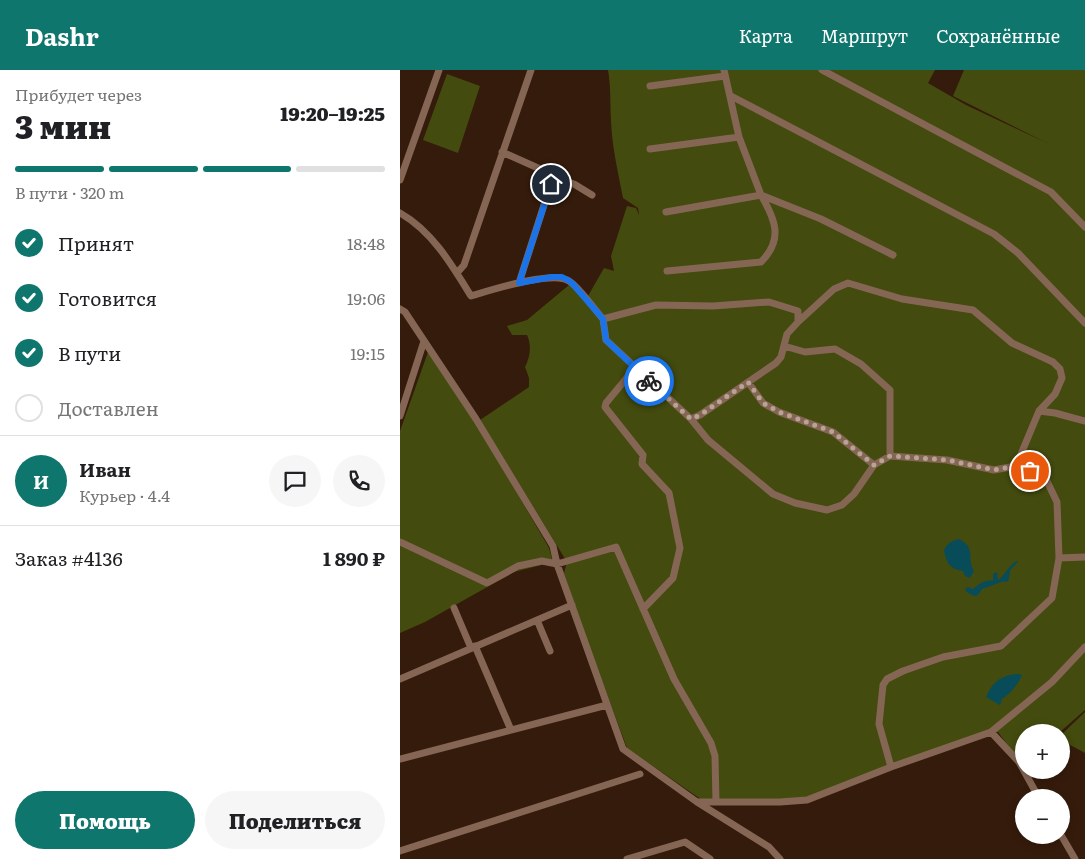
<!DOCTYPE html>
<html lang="ru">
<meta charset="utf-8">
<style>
:root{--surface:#fff;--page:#f6f6f6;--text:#202124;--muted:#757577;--line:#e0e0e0;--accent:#0f766e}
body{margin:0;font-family:Literata,serif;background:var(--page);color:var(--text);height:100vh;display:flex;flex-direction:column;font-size:19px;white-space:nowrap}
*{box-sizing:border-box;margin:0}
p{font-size:16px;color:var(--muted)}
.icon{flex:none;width:28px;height:28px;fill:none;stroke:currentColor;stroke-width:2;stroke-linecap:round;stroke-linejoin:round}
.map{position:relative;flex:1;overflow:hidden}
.panel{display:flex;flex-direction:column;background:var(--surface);width:400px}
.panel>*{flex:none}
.tools{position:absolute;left:615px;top:654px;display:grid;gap:10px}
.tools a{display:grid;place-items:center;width:55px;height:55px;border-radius:50%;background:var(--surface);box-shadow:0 2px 8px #0003;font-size:25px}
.pin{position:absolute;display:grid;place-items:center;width:42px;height:42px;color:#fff;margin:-21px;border:2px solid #fff;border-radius:50%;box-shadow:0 1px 5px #0007}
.courier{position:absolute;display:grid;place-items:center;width:50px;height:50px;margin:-25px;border:4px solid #1a73e8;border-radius:50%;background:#fff;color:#222;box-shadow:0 1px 6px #0007}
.summary em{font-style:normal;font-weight:800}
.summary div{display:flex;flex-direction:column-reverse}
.summary{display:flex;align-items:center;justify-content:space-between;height:85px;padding:0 15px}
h1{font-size:32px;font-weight:800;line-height:38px}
.bar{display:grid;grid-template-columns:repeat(4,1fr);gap:8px 5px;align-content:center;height:60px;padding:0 15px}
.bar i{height:6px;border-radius:4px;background:var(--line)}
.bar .current{background:var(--accent)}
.bar p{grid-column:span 4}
.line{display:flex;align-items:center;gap:12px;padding:0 15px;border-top:1px solid var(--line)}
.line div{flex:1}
.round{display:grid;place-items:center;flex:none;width:52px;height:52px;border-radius:26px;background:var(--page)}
ol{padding:0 15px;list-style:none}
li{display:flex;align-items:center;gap:15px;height:55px}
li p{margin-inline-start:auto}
li .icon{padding:5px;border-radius:50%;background:var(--accent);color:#fff;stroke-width:4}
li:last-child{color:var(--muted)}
li i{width:28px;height:28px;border:2px solid var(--line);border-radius:50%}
.button{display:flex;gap:10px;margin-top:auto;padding:10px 15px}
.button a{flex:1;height:58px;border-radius:30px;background:var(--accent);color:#fff;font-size:20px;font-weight:800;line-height:58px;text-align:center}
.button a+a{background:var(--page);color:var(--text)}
header{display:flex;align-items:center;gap:30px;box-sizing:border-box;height:70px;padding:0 25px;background:var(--accent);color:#fff}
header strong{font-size:24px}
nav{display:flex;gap:28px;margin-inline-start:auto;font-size:18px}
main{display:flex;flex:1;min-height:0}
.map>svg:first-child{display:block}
.green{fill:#434b0f}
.water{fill:#084b59}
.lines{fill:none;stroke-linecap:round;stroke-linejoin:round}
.minor{stroke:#856654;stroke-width:7}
.done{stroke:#b8a397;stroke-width:5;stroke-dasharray:0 9}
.route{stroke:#1a73e8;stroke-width:6}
</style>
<header>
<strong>Dashr</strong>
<nav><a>Карта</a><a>Маршрут</a><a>Сохранённые</a></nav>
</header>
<main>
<section class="panel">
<div class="summary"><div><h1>3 мин</h1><p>Прибудет через</p></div><em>19:20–19:25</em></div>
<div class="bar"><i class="current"></i><i class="current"></i><i class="current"></i><i></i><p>В пути · 320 m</p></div>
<ol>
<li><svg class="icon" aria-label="check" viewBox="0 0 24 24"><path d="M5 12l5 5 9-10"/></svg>Принят<p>18:48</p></li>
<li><svg class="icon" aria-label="check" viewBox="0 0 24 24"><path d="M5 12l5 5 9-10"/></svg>Готовится<p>19:06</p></li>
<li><svg class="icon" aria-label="check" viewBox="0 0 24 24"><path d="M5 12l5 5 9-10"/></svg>В пути<p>19:15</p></li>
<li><i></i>Доставлен</li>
</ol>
<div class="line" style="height:90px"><b class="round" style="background:var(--accent);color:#fff">И</b><div><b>Иван</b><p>Курьер · 4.4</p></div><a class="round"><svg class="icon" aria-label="chat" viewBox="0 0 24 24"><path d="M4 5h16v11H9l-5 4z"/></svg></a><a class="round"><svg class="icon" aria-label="phone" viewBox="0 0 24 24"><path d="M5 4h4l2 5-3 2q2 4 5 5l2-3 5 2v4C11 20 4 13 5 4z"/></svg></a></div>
<div class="line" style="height:65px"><div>Заказ #4136</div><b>1 890 ₽</b></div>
<div class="button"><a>Помощь</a><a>Поделиться</a></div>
</section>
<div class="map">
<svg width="685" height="789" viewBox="0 0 685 789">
<rect width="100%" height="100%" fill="#351b0b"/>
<path class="green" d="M208 0H535L528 13 566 35 647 73 553 26 564 0H685V640L660 662H624V688L619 690 598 662 409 729 302 730 227 678 180 551 164 503 167 492 80 350 129 317V308L125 297C130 287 132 276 127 265H112L107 256 127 250 169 215 188 226 204 198 214 201 211 186 227 136 236 138 239 145 238 138 223 128C218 102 212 77 211 51 210 33 211 17 208 0Z
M47 4 80 16 58 83 23 70Z
M28 282 78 356 149 478 153 492 114 502 25 552 0 563V361Z
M685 642V683L661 670V665Z"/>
<path class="water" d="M559 469C577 478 566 489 574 501L570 508 565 506 563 501C550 499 546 493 544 480 548 473 551 471 559 469Z
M617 491 618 492 610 500 609 509 607 512 604 511 582 519 578 525 574 526 567 522 565 519 568 517 573 519C579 515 584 509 593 511V504L597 502 598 510C606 505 608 495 617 491Z
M619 604 622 605C617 616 611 623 602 629L600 635 586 627C592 612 603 604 619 604Z"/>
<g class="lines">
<path class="minor" d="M324 0 339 67 361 125 421 149 493 185
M422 0 651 122 685 157
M250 16 325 6
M331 26 594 164 618 183 685 253
M250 79 339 67
M102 82 147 102 153 107 174 114 192 125
M0 110 39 0
M266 142 361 125C375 149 384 169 361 192L267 201
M0 143C32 161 52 195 71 226 91 220 153 200 169 211 179 217 194 239 203 249L256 235 313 236 369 232 398 241V252L434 219 448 213 502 229 573 240 612 273 653 292 660 299 662 308 655 324 639 341 616 396
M57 203 64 195 131 0
M119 213 153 107
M0 239 5 242 76 349 153 476 157 494 223 679 297 732 369 777 380 789
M203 249 206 270 291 349 308 370 373 424 395 433 427 440 442 435 454 424 474 395 490 386 547 390 594 400 616 396 644 405 657 432 659 488 652 528 601 576 543 587 503 601 487 609 483 615 479 654 491 697
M384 276 405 282 435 279 461 294 490 320V386
M235 298 206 333 205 337 243 385 242 394 269 423 280 478 273 508 243 539
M348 312 363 333 379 342 433 362 474 395
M639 341 655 343 685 351
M0 346 24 271
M291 349 300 345 376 293 381 287 387 264 398 252
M0 472 87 513 118 496 142 491 157 494 216 477 274 609 311 673 315 686 316 732
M659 488 685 487
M54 538 71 578
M137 550 150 581
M75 576 111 660
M0 609 172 535
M591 662 619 692 639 728
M0 689 207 635
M298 732H380L407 730 491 697 591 662 652 612 685 577
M661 765 675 789
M0 781 240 704
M227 789 285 772 310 789"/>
</g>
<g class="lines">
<path class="done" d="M249 311 291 349 300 345 348 312 363 333 379 342 433 362 474 395 490 386 547 390 594 400 616 396 630 401"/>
<path class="route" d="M151 114 119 213 152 207H162L171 212 203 249 206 270 249 311"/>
</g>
</svg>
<div class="tools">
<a>+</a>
<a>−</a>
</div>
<div class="pin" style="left:630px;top:401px;background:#ea580c"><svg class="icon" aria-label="bag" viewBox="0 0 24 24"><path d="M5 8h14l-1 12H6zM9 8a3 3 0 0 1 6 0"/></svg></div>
<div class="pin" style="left:151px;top:114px;background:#1f2937"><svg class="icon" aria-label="home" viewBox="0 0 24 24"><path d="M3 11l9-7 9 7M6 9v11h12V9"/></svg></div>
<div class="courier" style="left:249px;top:311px"><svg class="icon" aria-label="bike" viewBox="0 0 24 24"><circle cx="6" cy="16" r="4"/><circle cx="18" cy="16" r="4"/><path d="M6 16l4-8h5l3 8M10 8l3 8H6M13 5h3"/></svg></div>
</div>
</main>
